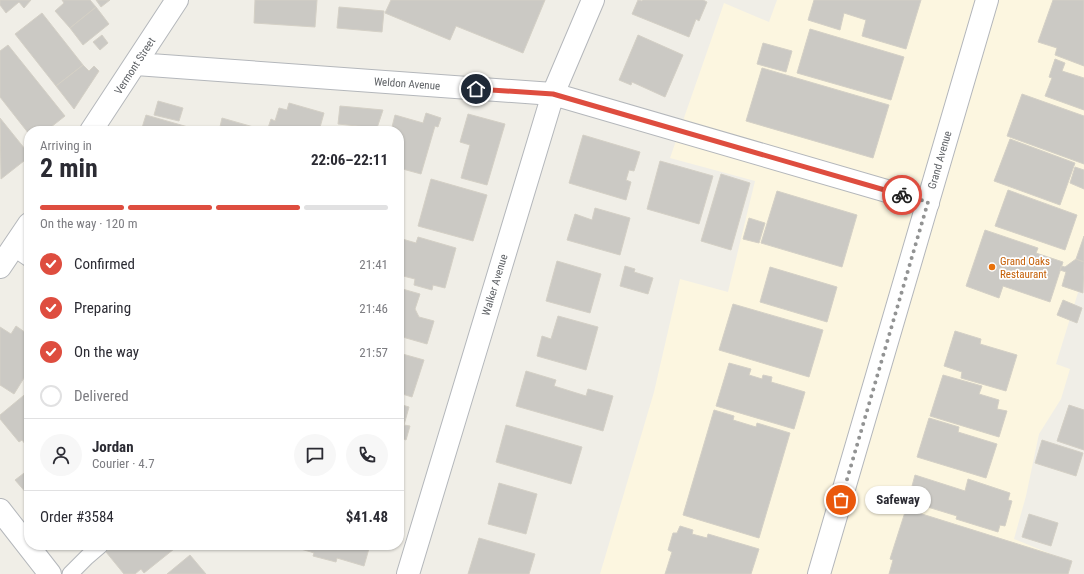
<!DOCTYPE html>
<meta charset="utf-8">
<style>
:root{--surface:#fff;--page:#f7f7f7;--text:#2b2b33;--muted:#7c7c81;--line:#e1e1e2;--accent:#de4d3f}
body{margin:0;font-family:"Roboto Condensed",sans-serif;background:var(--page);color:var(--text);height:100vh;display:flex;flex-direction:column;font-size:15px;white-space:nowrap}
*{box-sizing:border-box;margin:0}
p{font-size:13px;color:var(--muted)}
.icon{flex:none;width:22px;height:22px;fill:none;stroke:currentColor;stroke-width:2;stroke-linecap:round;stroke-linejoin:round}
.map{position:relative;flex:1;overflow:hidden}
.sheet{position:absolute;left:24px;top:126px;width:380px;height:424px;display:flex;flex-direction:column;background:var(--surface);border-radius:16px;box-shadow:0 1px 3px #0004}
.sheet>*{flex:none}
.pin{position:absolute;display:grid;place-items:center;width:34px;height:34px;color:#fff;margin:-17px;border:2px solid #fff;border-radius:50%;box-shadow:0 1px 4px #0007}
.courier{position:absolute;display:grid;place-items:center;width:40px;height:40px;margin:-20px;border:3px solid #de4d3f;border-radius:50%;background:#fff;color:#222;box-shadow:0 1px 5px #0007}
.bubble{position:absolute;height:28px;border-radius:14px;background:var(--surface);box-shadow:0 1px 3px #0004;font-size:13px;font-weight:700;line-height:28px;text-align:center}
.overview em{font-style:normal;font-weight:700}
.overview div{display:flex;flex-direction:column-reverse}
.overview{display:flex;align-items:center;justify-content:space-between;height:68px;padding:0 16px}
h1{font-size:26px;font-weight:700;line-height:30px}
.bar{display:grid;grid-template-columns:repeat(4,1fr);gap:6px 4px;align-content:center;height:48px;padding:0 16px}
.bar i{height:5px;border-radius:3px;background:var(--line)}
.bar .current{background:var(--accent)}
.bar p{grid-column:span 4}
.line{display:flex;align-items:center;gap:10px;padding:0 16px;border-top:1px solid var(--line)}
.line div{flex:1}
.round{display:grid;place-items:center;flex:none;width:42px;height:42px;border-radius:21px;background:var(--page)}
ol{padding:0 16px;list-style:none}
li{display:flex;align-items:center;gap:12px;height:44px}
li p{margin-inline-start:auto}
li .icon{padding:4px;border-radius:50%;background:var(--accent);color:#fff;stroke-width:4}
li:last-child{color:var(--muted)}
li i{width:22px;height:22px;border:2px solid var(--line);border-radius:50%}
.map>svg:first-child{display:block}
.commercial{fill:#fcf6e0}
.building{fill:#cbc9c4;stroke:#d4d0c6}
.lines{fill:none;stroke-linecap:round;stroke-linejoin:round}
.service-casing{stroke:#b4b7bb;stroke-width:17}
.minor-casing{stroke:#b4b7bb;stroke-width:24}
.secondary-casing{stroke:#b3b6bb;stroke-width:24}
.service{stroke:#fff;stroke-width:15}
.minor{stroke:#fff;stroke-width:22}
.secondary{stroke:#fff;stroke-width:22}
.done{stroke:#929393;stroke-width:4;stroke-dasharray:0 7.2}
.route{stroke:#de4d3f;stroke-width:5}
.food-dot{fill:#e8710a;stroke:#fff;stroke-width:1.5}
.labels{text-anchor:middle;dominant-baseline:central;stroke-width:3.5;stroke-linejoin:round;paint-order:stroke}
.street-label{font-size:11px;fill:#5f6266;stroke:#fff}
.food-label{font-size:11px;fill:#c56008;stroke:#fff;text-anchor:start}
</style>
<div class="map">
<svg width="1084" height="574" viewBox="0 0 1084 574">
<rect width="100%" height="100%" fill="#f0eee7"/>
<path class="commercial" d="M777 0H1084V273L1056 364 1070 369 1061 399 1039 434 1026 496 1014 539 1056 556 1072 561 1068 574H600L654 392 680 279 728 292 755 181 670 158 724 3 769 22Z"/>
<path class="building" d="M0 0H31L24 8 19 2 6 13 0 5Z
M62 0H90L96 7 70 28 55 11 64 3Z
M96 0H110L101 7Z
M255 0H317L315 27 254 23Z
M391 0H545L523 53 456 26 450 40 385 13Z
M638 0 642 1 643 0H703L707 2 699 21 696 19 689 37 632 14Z
M814 0H921L906 49 862 36 866 20 844 13 840 30 808 20Z
M1053 0H1084V66L1055 55 1057 48 1038 42Z
M96 7 109 24 83 45 70 28Z
M339 7 384 11 382 32 337 28Z
M42 13 83 65 56 86 15 34Z
M810 29 904 57 891 100 797 73Z
M102 35 108 43 100 50 93 42Z
M638 35 683 55 665 97 632 82 631 85 619 80Z
M763 43 792 51 786 72 757 64Z
M8 45 65 116 46 131H29V134L0 97V51Z
M1055 59 1065 63 1062 71 1084 78V110L1045 96 1052 78 1049 77Z
M83 65 89 71 94 66 99 71 74 109 56 86Z
M762 68 889 105 873 158 746 121Z
M1022 94 1084 116V164L1007 136Z
M158 101 183 108 179 121 154 115Z
M289 103 324 113 319 131H267L271 119 275 121 279 108 287 110Z
M340 106 383 110 377 128 338 124Z
M426 113 441 118 438 127 435 126 421 174 399 168V131H391L395 115 423 123Z
M468 114 505 124 487 185 461 178 470 145 460 142Z
M146 115 188 127 187 131H141Z
M0 118 29 154V157L1 179Z
M222 118 257 128 256 131H219Z
M583 135 640 152 634 171 629 170 626 180 631 182 626 200 569 183Z
M1010 139 1075 163 1060 205 994 181Z
M660 161 713 176 699 224 647 209Z
M1075 167 1084 170V189L1070 183Z
M721 174 750 183 731 250 701 241Z
M431 179 487 195 473 241 418 226Z
M1008 190 1077 215 1065 250 995 226Z
M777 191 857 215 842 267 761 243Z
M595 208 630 218 620 255 567 240 575 214 592 220Z
M749 218 765 223 759 243 743 239Z
M985 230 1038 248 1036 253 1063 262 1050 302 1003 286 999 298 966 286Z
M1084 236V262L1076 259Z
M418 237 456 248 445 288 433 285 432 290 414 285 415 279 399 275V238L416 243Z
M1076 259 1084 262 1083 293 1062 286 1066 272 1060 270 1061 266 1065 267Z
M557 261 601 274 590 313 546 301Z
M625 266 635 269 634 272 653 278 648 294 620 286Z
M770 267 837 287 827 322 760 302Z
M399 288 420 294 415 309 419 317 434 321 427 344 399 336Z
M1063 300 1082 308 1077 323 1057 315Z
M733 304 823 330 809 377 719 350Z
M558 316 598 327 586 370 537 356 542 336 551 339Z
M16 326 29 335V342L27 345 29 346V359L24 367 29 370 14 394 0 385V327L11 334Z
M955 331 981 339 980 344 1017 355 1006 391 961 378 962 372 944 366Z
M399 353 424 360 412 397 399 393Z
M729 363 751 369 749 375 762 379 763 375 772 377 771 382 805 392 794 429 716 406Z
M526 371 556 380 554 386 586 396 588 389 613 396 603 431 516 406Z
M943 375 982 386 979 394 999 400 997 409 1007 411 999 437 930 416Z
M29 391V449L22 440 19 442 0 419V415Z
M399 404 409 407 404 425 410 426 406 440 400 438 399 441Z
M1069 405 1084 410V450L1057 441Z
M714 410 734 416 733 420 756 427 757 423 790 433 759 538 683 515Z
M929 418 959 427 958 432 997 444 986 478 917 457Z
M506 425 582 447 571 484 496 462Z
M1042 440 1083 453 1076 476 1035 463Z
M28 470 29 494 28 495 15 480Z
M915 475 965 491 968 479 1010 493 1008 500 1012 501 1005 526 1000 525 998 532 956 519 957 516 908 501Z
M499 483 537 494 526 534 488 524Z
M906 509 1072 561 1068 574H889L893 560 890 559Z
M1029 514 1058 523 1051 546 1022 537Z
M680 526 693 530 692 534 707 538 708 534 759 549 751 574H665L672 552 668 550 673 533H677Z
M479 538 535 554 529 574H468Z
M114 545H179L144 573 141 569 135 574H124L106 552Z
M287 545H370L364 566 337 558 336 562 313 556 314 553 311 552Z
M190 555 206 574H167Z"/>
<g class="lines">
<g class="service-casing">
<path id="service" d="M13 248 29 259
M70 574 87 557 101 545"/>
</g>
<g class="minor-casing">
<path id="minor" d="M136 64 553 94 928 203
M91 131 177 0
M0 267 29 224
M0 510 50 574
M408 574 553 94 593 0"/>
</g>
<g class="secondary-casing">
<path id="secondary" d="M819 574 987 0"/>
</g>
<use href="#service" class="service"/>
<use href="#minor" class="minor"/>
<use href="#secondary" class="secondary"/>
</g>
<g class="lines">
<path class="done" d="M841 500 928 202 902 195"/>
<path class="route" d="M476 89 553 94 902 195"/>
</g>
<circle class="food-dot" cx="992" cy="267" r="4"/>
<g class="labels">
<g class="street-label">
<text transform="translate(135 66) rotate(-57)">Vermont Street</text>
<text transform="translate(407 84) rotate(4)">Weldon Avenue</text>
<text transform="translate(940 160) rotate(-74)">Grand Avenue</text>
<text transform="translate(495 285) rotate(-73)">Walker Avenue</text>
</g>
<g class="food-label">
<text x="1000" y="261">Grand Oaks<tspan x="1000" dy="13">Restaurant</tspan></text>
</g>
</g>
</svg>
<div class="pin" style="left:841px;top:500px;background:#ea580c"><svg class="icon" aria-label="bag" viewBox="0 0 24 24"><path d="M5 8h14l-1 12H6zM9 8a3 3 0 0 1 6 0"/></svg></div>
<div class="pin" style="left:476px;top:89px;background:#1f2937"><svg class="icon" aria-label="home" viewBox="0 0 24 24"><path d="M3 11l9-7 9 7M6 9v11h12V9"/></svg></div>
<div class="courier" style="left:902px;top:195px"><svg class="icon" aria-label="bike" viewBox="0 0 24 24"><circle cx="6" cy="16" r="4"/><circle cx="18" cy="16" r="4"/><path d="M6 16l4-8h5l3 8M10 8l3 8H6M13 5h3"/></svg></div>
<div class="bubble" style="left:865px;top:486px;width:66px">Safeway</div>
<section class="sheet">
<div class="overview"><div><h1>2 min</h1><p>Arriving in</p></div><em>22:06–22:11</em></div>
<div class="bar"><i class="current"></i><i class="current"></i><i class="current"></i><i></i><p>On the way · 120 m</p></div>
<ol>
<li><svg class="icon" aria-label="check" viewBox="0 0 24 24"><path d="M5 12l5 5 9-10"/></svg>Confirmed<p>21:41</p></li>
<li><svg class="icon" aria-label="check" viewBox="0 0 24 24"><path d="M5 12l5 5 9-10"/></svg>Preparing<p>21:46</p></li>
<li><svg class="icon" aria-label="check" viewBox="0 0 24 24"><path d="M5 12l5 5 9-10"/></svg>On the way<p>21:57</p></li>
<li><i></i>Delivered</li>
</ol>
<div class="line" style="height:72px"><a class="round"><svg class="icon" aria-label="person" viewBox="0 0 24 24"><circle cx="12" cy="8" r="4"/><path d="M4 21q1-7 8-7t8 7"/></svg></a><div><b>Jordan</b><p>Courier · 4.7</p></div><a class="round"><svg class="icon" aria-label="chat" viewBox="0 0 24 24"><path d="M4 5h16v11H9l-5 4z"/></svg></a><a class="round"><svg class="icon" aria-label="phone" viewBox="0 0 24 24"><path d="M5 4h4l2 5-3 2q2 4 5 5l2-3 5 2v4C11 20 4 13 5 4z"/></svg></a></div>
<div class="line" style="height:52px"><div>Order #3584</div><b>$41.48</b></div>
</section>
</div>
